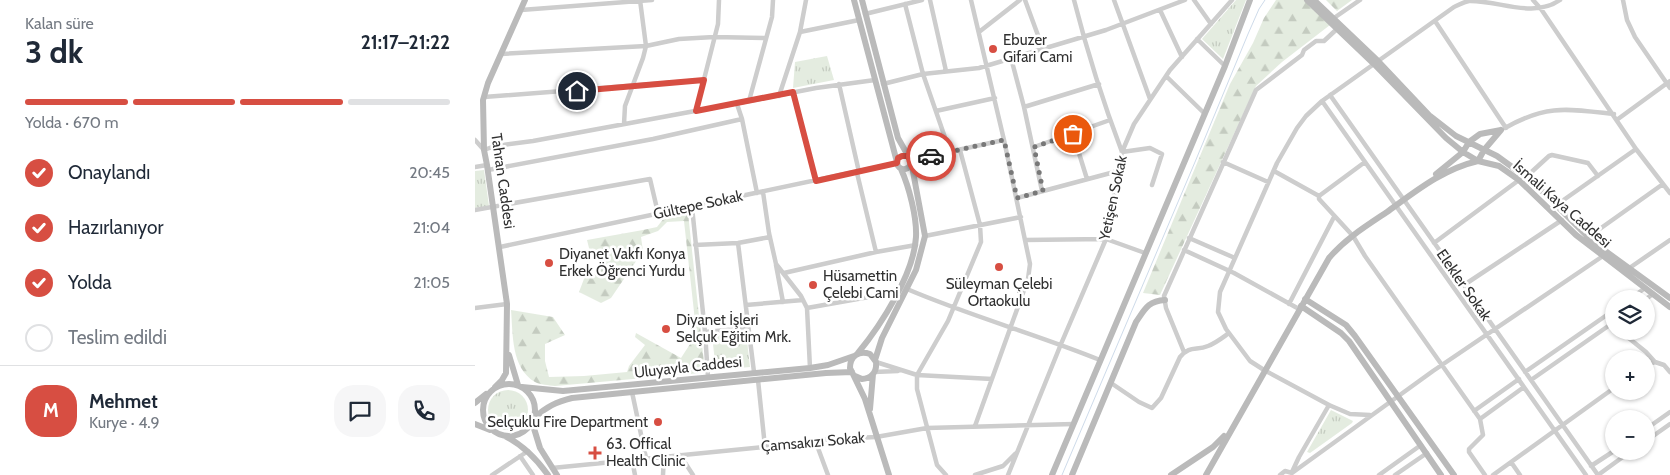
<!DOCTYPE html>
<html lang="tr">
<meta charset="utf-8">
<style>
:root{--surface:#fff;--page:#f6f6f7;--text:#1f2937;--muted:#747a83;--line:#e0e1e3;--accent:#d74e42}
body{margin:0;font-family:Cabin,sans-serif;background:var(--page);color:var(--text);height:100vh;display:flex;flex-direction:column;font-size:19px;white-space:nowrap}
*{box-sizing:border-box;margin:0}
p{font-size:16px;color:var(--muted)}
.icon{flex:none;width:28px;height:28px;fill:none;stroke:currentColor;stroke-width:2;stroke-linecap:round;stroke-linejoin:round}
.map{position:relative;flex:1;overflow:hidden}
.side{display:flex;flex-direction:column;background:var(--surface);width:475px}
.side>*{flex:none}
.fabs{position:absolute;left:1130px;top:290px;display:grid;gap:10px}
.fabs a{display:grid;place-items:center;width:50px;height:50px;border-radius:50%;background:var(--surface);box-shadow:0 1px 4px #0004;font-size:25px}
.pin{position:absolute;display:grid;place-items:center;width:42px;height:42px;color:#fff;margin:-21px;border:2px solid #fff;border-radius:50%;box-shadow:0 1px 5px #0007}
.courier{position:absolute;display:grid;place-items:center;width:50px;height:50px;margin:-25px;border:4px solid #d74e42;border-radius:50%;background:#fff;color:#222;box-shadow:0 1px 6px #0007}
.headline em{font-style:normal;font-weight:700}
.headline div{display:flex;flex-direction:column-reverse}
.headline{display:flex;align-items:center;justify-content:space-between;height:85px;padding:0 25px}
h1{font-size:32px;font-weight:700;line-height:38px}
.bar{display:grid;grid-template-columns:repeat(4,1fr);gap:8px 5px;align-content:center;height:60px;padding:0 25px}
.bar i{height:6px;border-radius:4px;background:var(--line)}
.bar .on{background:var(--accent)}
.bar p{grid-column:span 4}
.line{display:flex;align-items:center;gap:12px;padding:0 25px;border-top:1px solid var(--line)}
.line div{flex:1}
.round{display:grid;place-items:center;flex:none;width:52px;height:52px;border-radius:20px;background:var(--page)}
ol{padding:0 25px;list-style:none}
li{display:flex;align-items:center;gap:15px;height:55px}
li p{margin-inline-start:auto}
li .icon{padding:5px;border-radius:50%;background:var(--accent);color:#fff;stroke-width:4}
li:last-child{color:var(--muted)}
li i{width:28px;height:28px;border:2px solid var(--line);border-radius:50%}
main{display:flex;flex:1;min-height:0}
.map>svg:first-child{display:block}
.grass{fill:url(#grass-tufts)}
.forest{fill:url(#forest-firs)}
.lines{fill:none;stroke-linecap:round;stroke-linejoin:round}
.stream{stroke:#cedbea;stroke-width:1}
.street{stroke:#cdcdcd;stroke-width:4.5}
.secondary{stroke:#bababa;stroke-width:6}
.done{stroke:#787878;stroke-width:5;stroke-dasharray:0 9}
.route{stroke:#d74e42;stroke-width:6}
.poi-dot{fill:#d74e42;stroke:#fff;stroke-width:2}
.labels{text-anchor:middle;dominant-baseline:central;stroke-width:5;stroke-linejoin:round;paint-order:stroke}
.poi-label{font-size:15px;fill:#303030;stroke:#fff;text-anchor:start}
.street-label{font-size:15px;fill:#303030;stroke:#fff}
</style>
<main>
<section class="side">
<div class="headline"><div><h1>3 dk</h1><p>Kalan süre</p></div><em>21:17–21:22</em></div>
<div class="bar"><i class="on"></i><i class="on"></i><i class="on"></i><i></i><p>Yolda · 670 m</p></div>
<ol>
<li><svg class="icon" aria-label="check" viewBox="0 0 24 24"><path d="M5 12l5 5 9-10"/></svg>Onaylandı<p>20:45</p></li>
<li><svg class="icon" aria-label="check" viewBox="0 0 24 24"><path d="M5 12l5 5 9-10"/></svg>Hazırlanıyor<p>21:04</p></li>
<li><svg class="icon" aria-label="check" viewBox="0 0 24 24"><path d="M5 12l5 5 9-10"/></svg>Yolda<p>21:05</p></li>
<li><i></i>Teslim edildi</li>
</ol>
<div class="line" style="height:90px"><b class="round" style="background:var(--accent);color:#fff">M</b><div><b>Mehmet</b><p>Kurye · 4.9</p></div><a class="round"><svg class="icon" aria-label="chat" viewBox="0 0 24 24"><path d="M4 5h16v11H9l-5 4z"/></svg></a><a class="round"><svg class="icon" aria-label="phone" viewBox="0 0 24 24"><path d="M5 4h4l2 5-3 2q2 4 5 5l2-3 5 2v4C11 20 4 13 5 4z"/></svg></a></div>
</section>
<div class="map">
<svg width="1195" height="475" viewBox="0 0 1195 475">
<defs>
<pattern id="grass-tufts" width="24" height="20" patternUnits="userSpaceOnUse" patternTransform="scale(1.25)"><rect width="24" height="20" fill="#e4ece0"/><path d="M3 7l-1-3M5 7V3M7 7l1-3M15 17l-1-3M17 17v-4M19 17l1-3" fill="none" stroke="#c4cbc0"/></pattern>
<pattern id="forest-firs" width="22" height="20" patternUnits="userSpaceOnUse" patternTransform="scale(1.25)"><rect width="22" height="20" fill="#e4ece0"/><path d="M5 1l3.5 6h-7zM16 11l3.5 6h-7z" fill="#c4cbc0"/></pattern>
</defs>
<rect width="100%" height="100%" fill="#fff"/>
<path class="grass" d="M761 0H771L748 59 727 39Z
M352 56 359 80 318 88 320 62Z
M9 170 14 206 0 208V171Z
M271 332 275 367 241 370 237 336Z
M13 410a20 20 0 1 1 40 0a20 20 0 1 1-40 0Z
M856 410 878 421 877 423 835 453 832 452Z"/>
<path class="forest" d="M801 0H829L855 25 807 62 781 86 685 295 668 293 755 84 778 43 789 18Z
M851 0H877L862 11Z
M213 213 230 372 225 369V373L80 386C74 385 65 385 60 382 36 368 38 334 36 310L78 317 90 335 70 344V361L74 377 109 376 152 372 154 366 170 345 160 337 161 333 206 358 217 341 222 339 209 221 192 222 183 231 166 237 168 251 136 298 126 303 104 292 112 271 122 275 127 263 124 259 115 261 114 257 123 255 122 251 115 252 112 240 168 230 182 227 189 218Z"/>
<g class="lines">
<path class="stream" d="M587 475 720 162 773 34 784 9 790 0"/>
<path class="street" d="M455 0 471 71
M496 0 529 140 555 264 553 279 500 426
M550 0 568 49
M599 0C612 51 628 102 647 152L675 148 687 154 677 185
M639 0 675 99
M719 0 736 24
M1058 0 1066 9 1161 149 1080 206
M1148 0 1152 20 1160 37 1195 88
M430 4 448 74 475 152
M46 10 177 0
M685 10 707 57
M390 14 447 0
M859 18 885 0
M960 21 1031 128
M325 32 384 20
M504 32 545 0
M722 39 750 66
M26 54 171 46 204 39 239 37 291 38
M536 58 549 107 567 191
M691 76 729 113
M364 84 384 172
M408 84 448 74 504 68 631 30 710 0
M318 93 341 181
M855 95 1123 475
M304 96 325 32 331 0
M9 97 229 80
M274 101 297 17 298 0
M847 101 1111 475
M262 104 267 119 282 193
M549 107 624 84
M221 111 243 24 244 0
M461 111 520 98
M1143 119 1195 81
M149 124 150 106 168 58 171 46 165 0
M1030 128C1072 104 1093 109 1139 114
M598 134 612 179
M0 140 9 150 20 146 58 141 274 101 341 88 400 80
M559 147 635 120
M1161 149 1195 193
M436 160 529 140
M748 162 793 182
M0 167 12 165
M13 170 178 139 267 119
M799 171 844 196 890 162
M382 173 401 252
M1051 177 1074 156 1077 155 1113 163 1123 176
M288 192 294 233 301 264 326 296 332 308 335 368
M844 196V199L878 236 890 256 1005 419
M542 198 643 171
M217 207 230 332 233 377
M0 210 175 179 183 213
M450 236 546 217
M714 238 760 258
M1112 238 1188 184
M550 240 631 239 670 253
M263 243 279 372
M959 243 1044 180
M220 245 263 243 295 237
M25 247 422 163
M709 250 759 273 824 309
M301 265 308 302
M1153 269 1195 240
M309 273 401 252 441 245
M989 285 1087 220
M432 289C495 316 561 334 625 360
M1155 299 1170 288
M1171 299 1178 294
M814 304 859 217
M271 305 328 300
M0 308 32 304
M332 308 422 292
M1145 331 1171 352 1180 362 1189 365 1195 372
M230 332 273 328
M709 352 691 308 689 296 781 90 827 55 829 50 841 41H849L863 28
M401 362 442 375 517 379
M1171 365 1180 362
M399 372 423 371
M1050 372 1139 310
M283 380 290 447
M1056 380 1139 322
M636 383 664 402 677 408 686 398 705 357C715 345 721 351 733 346 741 343 747 338 754 333
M157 392 171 458
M999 411 1044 379
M895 415 875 414 854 405 789 370 775 361 751 329 743 312 745 292 802 163 822 128 831 116 847 101 979 7C984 5 988 2 994 1 1023 0 1058 19 1085 0
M1171 429 1195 412
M340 440 353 475
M1171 441 1195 424
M205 455 218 475
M45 456 58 475
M157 460 160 475
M1036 462 1045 475
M1116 466 1139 451
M77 468 290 447 340 440 401 437 452 428 599 424
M817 472 824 457 854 405
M17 475 53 451
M188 475 189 456
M471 475 462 465 442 389V375L473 321 506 242 505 225 485 150
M500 475 528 466 540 454
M533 475 586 344 631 239 647 152 659 124 695 70 757 0
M805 475 810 471 817 473 958 371 1128 256
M904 475 946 445
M920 475 952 453
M1010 475 994 452V449L1008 435 1005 419 1049 387
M1018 475 1139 388
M1123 475 1156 451"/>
<path class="secondary" d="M379 0 423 166C427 171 434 170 436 163
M387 0 423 138 436 161 450 236 441 270 407 338 400 360
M832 0 899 64 971 138 988 152 1003 161 1024 166 1044 180 1101 235 1195 307
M839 0 903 61 954 115 981 136 1022 156 1044 172 1058 182 1118 242 1195 298
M961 174 988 152 994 142 1005 134 1026 130
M830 299 871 325 880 336 979 475
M826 306 866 333 874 341 966 475
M383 353C406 325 439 274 441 237 442 217 434 187 426 169
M34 355 43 385
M380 376 387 379C397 378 402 372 401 362L395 354C384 350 375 356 375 368L390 399 414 475
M8 410a26 26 0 1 1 52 0a26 26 0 1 1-52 0Z
M20 387 27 380 31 373 32 304 12 165 9 150 8 100 13 83 50 0
M47 387 88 391 335 368 353 365 379 356
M0 403 11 394
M395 409 398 374
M59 418C71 407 81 402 97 398L351 373 377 372
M57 422 65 448 82 475
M0 424 15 430
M30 436C48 445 61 458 73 475
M577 475 750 66 775 0
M597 475 661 322C670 309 673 301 690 300
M696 475 738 447 749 436
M731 475 854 258C870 239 891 226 912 212 941 191 968 169 1003 161L1009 150 1026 130"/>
</g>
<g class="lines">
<path class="done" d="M456 156 529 140 542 198 568 191 559 147 598 134"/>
<path class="route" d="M102 91 229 80 221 111 318 92 341 181 422 163 423 158 427 156H432L436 160 456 156"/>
</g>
<g class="poi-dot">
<circle cx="518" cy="49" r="5"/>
<circle cx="74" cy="263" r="5"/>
<circle cx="524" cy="267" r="5"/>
<circle cx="338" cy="285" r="5"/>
<circle cx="191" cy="329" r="5"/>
<circle cx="183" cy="422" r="5"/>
<path d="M117.5 445.5h5v5h5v5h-5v5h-5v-5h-5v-5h5z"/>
</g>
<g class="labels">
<g class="poi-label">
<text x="528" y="40">Ebuzer<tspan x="528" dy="17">Gifari Cami</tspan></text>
<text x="84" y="254">Diyanet Vakfı Konya<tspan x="84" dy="17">Erkek Öğrenci Yurdu</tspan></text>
<text x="348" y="276">Hüsamettin<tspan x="348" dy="17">Çelebi Cami</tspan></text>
<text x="524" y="284" text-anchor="middle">Süleyman Çelebi<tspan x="524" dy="17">Ortaokulu</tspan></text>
<text x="201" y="320">Diyanet İşleri<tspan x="201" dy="17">Selçuk Eğitim Mrk.</tspan></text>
<text x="173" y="422" text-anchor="end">Selçuklu Fire Department</text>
<text x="131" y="444">63. Offical<tspan x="131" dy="17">Health Clinic</tspan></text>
</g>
<g class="street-label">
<text transform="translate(28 181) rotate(82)">Tahran Caddesi</text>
<text transform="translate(638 198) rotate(-78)">Yetişen Sokak</text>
<text transform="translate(1087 204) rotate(41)">İsmali Kaya Caddesi</text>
<text transform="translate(223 205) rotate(-12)">Gültepe Sokak</text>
<text transform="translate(989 285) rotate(55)">Elekler Sokak</text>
<text transform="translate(213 367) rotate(-6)">Uluyayla Caddesi</text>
<text transform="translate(338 442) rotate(-5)">Çamsakızı Sokak</text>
</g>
</g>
</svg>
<div class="fabs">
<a><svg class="icon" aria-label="layers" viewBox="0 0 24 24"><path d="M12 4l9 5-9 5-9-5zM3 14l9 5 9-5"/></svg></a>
<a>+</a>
<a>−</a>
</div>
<div class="pin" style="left:598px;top:134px;background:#ea580c"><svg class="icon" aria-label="bag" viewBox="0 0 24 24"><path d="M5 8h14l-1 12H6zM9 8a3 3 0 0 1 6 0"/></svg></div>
<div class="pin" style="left:102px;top:91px;background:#1f2937"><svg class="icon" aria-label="home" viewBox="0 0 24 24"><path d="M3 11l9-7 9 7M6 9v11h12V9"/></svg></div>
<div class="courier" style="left:456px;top:156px"><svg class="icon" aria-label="car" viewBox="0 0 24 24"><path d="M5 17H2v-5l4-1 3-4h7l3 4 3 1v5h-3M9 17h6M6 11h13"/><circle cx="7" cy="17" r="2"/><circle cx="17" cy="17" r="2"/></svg></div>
</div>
</main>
